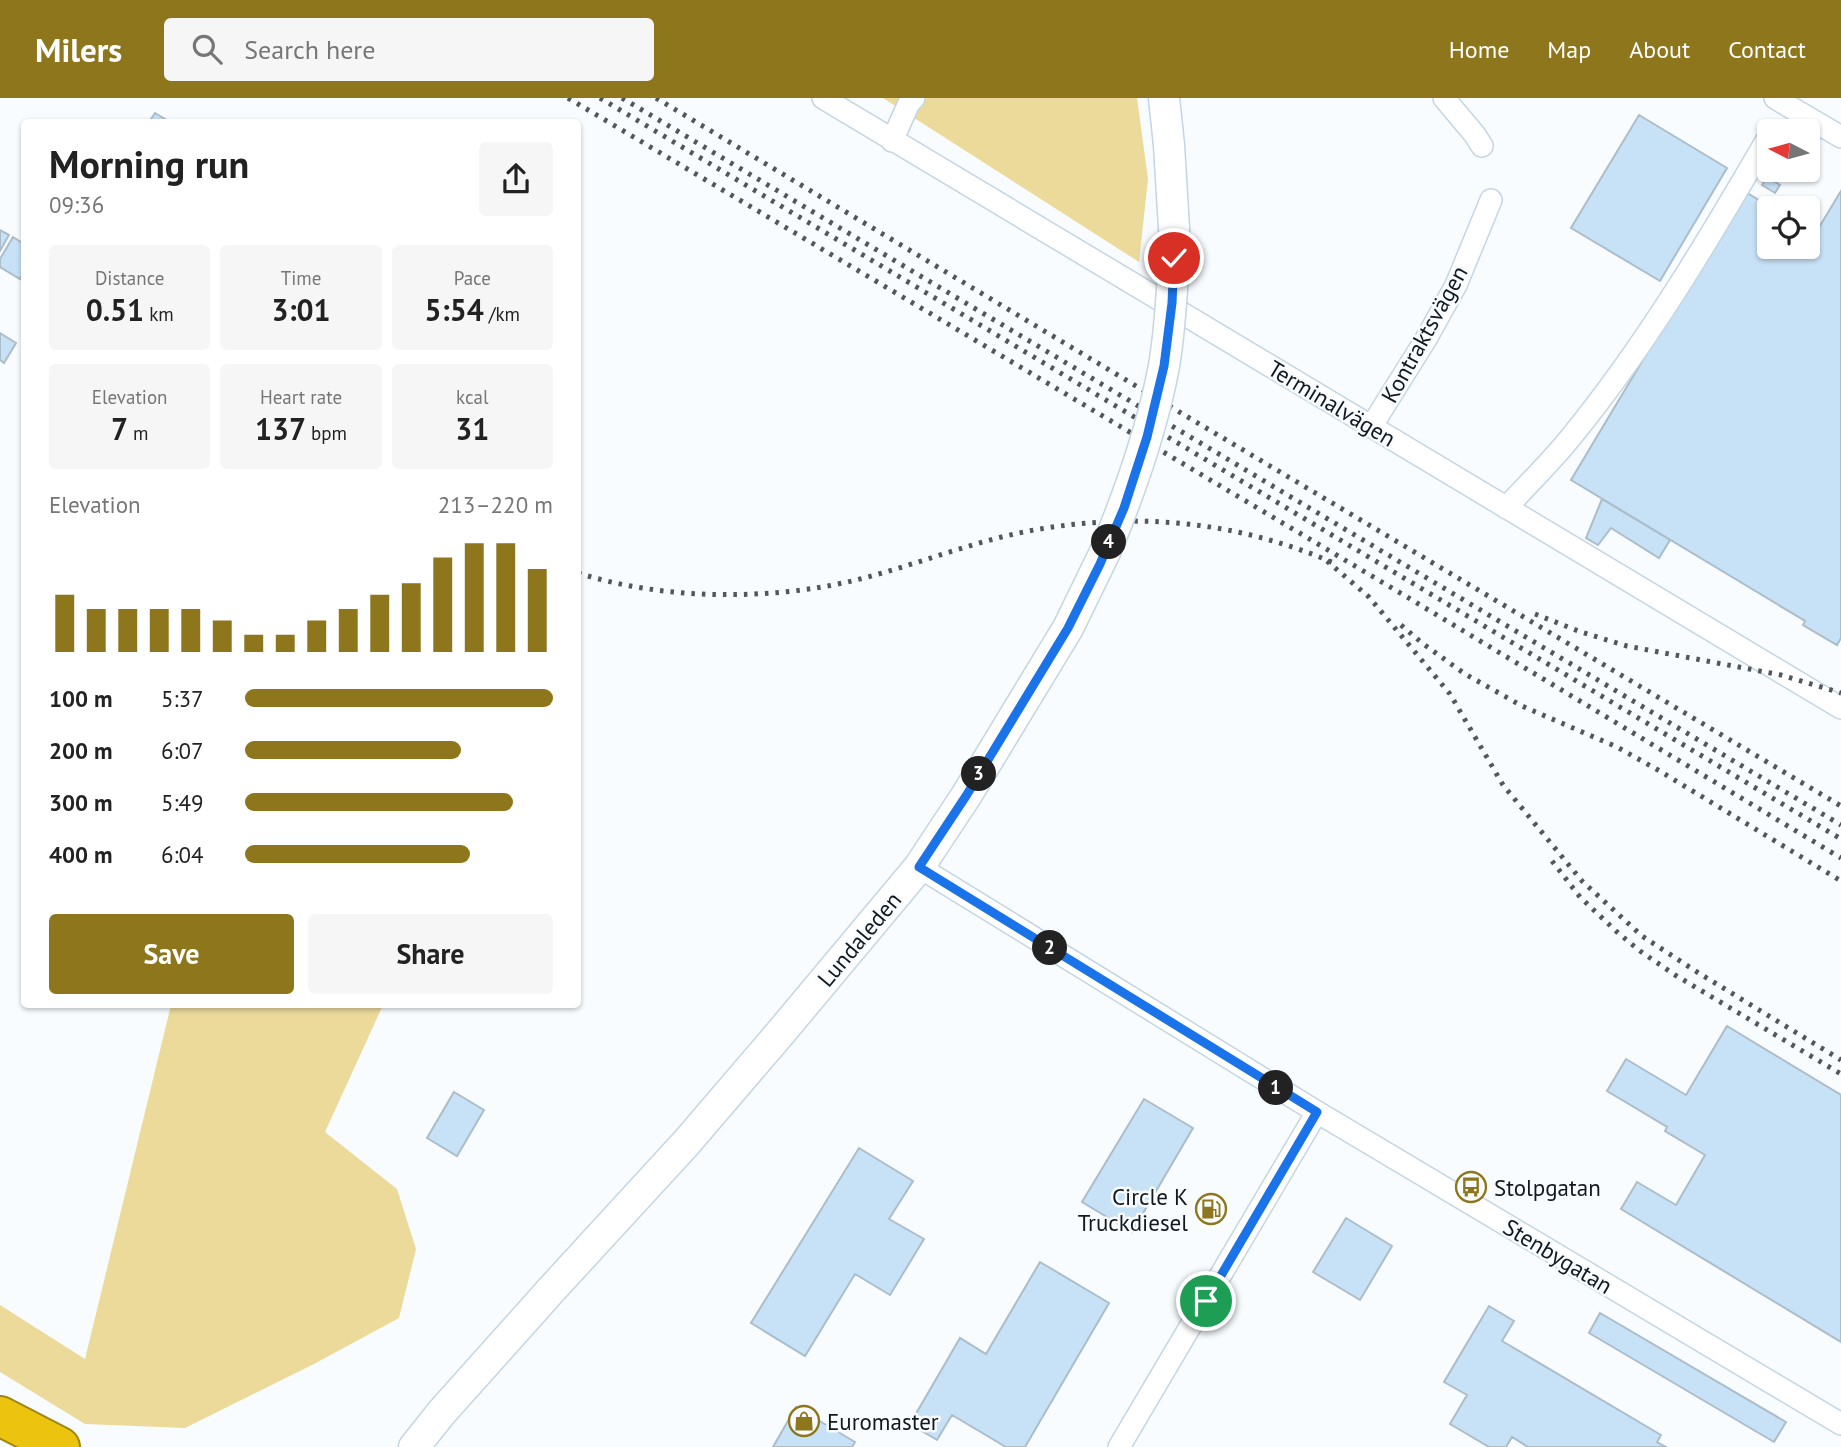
<!DOCTYPE html>
<meta charset="utf-8">
<style>
body{margin:0;font-family:"PT Sans",sans-serif;background:#f6f6f6;color:#222;height:100vh;display:flex;flex-direction:column;font-size:26px;white-space:nowrap}
*{box-sizing:border-box;margin:0}
p{font-size:23px;color:#767676}
.icon{flex:none;width:38px;height:38px;fill:none;stroke:currentColor;stroke-width:2;stroke-linecap:round;stroke-linejoin:round}
.map{position:relative;flex:1;overflow:hidden}
.panel{position:absolute;left:21px;top:21px;width:560px;height:889px;display:flex;flex-direction:column;background:#fff;border-radius:7px;box-shadow:0 2px 5px #0004}
.panel>*{flex:none}
.needle{width:46px;rotate:276deg}
.tools{position:absolute;left:1757px;top:21px;display:grid;gap:14px}
.tools a{display:grid;place-items:center;width:63px;height:63px;border-radius:7px;background:#fff;box-shadow:0 2px 5px #0004;font-size:35px}
.pin{position:absolute;display:grid;place-items:center;width:60px;height:60px;color:#fff;margin:-30px;border:4px solid #fff;border-radius:50%;box-shadow:0 2px 7px #0007}
.km{position:absolute;width:35px;height:35px;margin:-18px;border-radius:50%;background:#222;color:#fff;font-size:19px;line-height:35px;text-align:center}
.round{display:grid;place-items:center;flex:none;width:74px;height:74px;border-radius:7px;background:#f6f6f6}
.summary{display:flex;align-items:center;justify-content:space-between;height:119px;padding:0 28px}
h1{font-size:38px;font-weight:700;line-height:52px}
.metrics{display:grid;grid-template-columns:repeat(3,1fr);gap:10px;height:119px;padding:7px 28px}
.metrics div{display:grid;align-content:center;border-radius:7px;background:#f6f6f6;text-align:center}
.metrics b{font-size:30px;font-weight:700}
.metrics small{font-size:19px;font-weight:400}
.metrics p{font-size:19px}
.chart{height:196px;padding:14px 28px}
.chart p{display:flex;justify-content:space-between}
.chart svg{width:100%;height:126px;margin-top:7px;stroke:#8d761b;stroke-width:6}
.cta{display:flex;gap:14px;margin-top:auto;padding:14px 28px}
.cta a{flex:1;height:80px;border-radius:7px;background:#8d761b;color:#fff;font-size:28px;font-weight:700;line-height:80px;text-align:center}
.cta a+a{background:#f6f6f6;color:#222}
ul{padding:0 28px;list-style:none;font-size:23px}
li{display:grid;grid-template-columns:112px 84px 1fr;align-items:center;height:52px}
li i{height:18px;border-radius:9px;background:#8d761b}
header{display:flex;align-items:center;gap:42px;box-sizing:border-box;height:98px;padding:0 35px;background:#8d761b;color:#fff}
header strong{font-size:33px}
nav{display:flex;gap:38px;margin-inline-start:auto;font-size:24px}
.search{width:490px;height:63px;background:#f6f6f6;display:flex;align-items:center;gap:18px;box-sizing:border-box;padding:0 24px;border-radius:7px;color:#767676;font-size:26px}
.map>svg:first-child{display:block}
.green{fill:#ecda9a}
.building{fill:#c7e1f6;stroke:#acbdca;stroke-width:2}
.lines{fill:none;stroke-linecap:round;stroke-linejoin:round}
.street-casing{stroke:#c4d5e3;stroke-width:24}
.secondary-casing{stroke:#c4d5e3;stroke-width:33}
.highway-casing{stroke:#a08713;stroke-width:42}
.street{stroke:#fff;stroke-width:21}
.secondary{stroke:#fff;stroke-width:30}
.highway{stroke:#ecc30e;stroke-width:38}
.rail{stroke:#52575c;stroke-width:5;stroke-dasharray:3.5 7;stroke-linecap:butt}
.secondary-bridge-casing{stroke:#c4d5e3;stroke-width:33;stroke-linecap:butt}
.secondary-bridge{stroke:#fff;stroke-width:30}
.route-casing{stroke:#fff;stroke-width:14}
.route{stroke:#1a73e8;stroke-width:9}
.labels{text-anchor:middle;dominant-baseline:central;stroke-width:5;stroke-linejoin:round;paint-order:stroke}
.street-label{font-size:23px;fill:#12181d;stroke:#f8fcff}
.poi-label{font-size:23px;fill:#12181d;stroke:#f8fcff;text-anchor:start}
</style>
<header>
<strong>Milers</strong>
<div class="search"><svg class="icon" aria-label="search" viewBox="0 0 24 24"><circle cx="10" cy="10" r="6"/><path d="M15 15l6 6"/></svg>Search here</div>
<nav><a>Home</a><a>Map</a><a>About</a><a>Contact</a></nav>
</header>
<div class="map">
<svg width="1841" height="1349" viewBox="0 0 1841 1349">
<rect width="100%" height="100%" fill="#f8fcff"/>
<path class="green" d="M883,0H1137L1148,81L1139,164Z
M171,907H383L325,1034L397,1091L416,1151L399,1220L314,1266L185,1330L85,1326L0,1274V1207L85,1261Z"/>
<path class="building" d="M155,15L170,24H149Z
M1639,17L1727,70L1660,183L1571,130Z
M1769,61V72H1790L1784,81L1764,69Z
M1767,79L1780,87L1775,95L1762,87Z
M1744,93L1772,110H1769V149H1808V132L1815,136L1841,93V540L1837,547L1803,527L1805,523L1571,382Z
M0,132L9,137L0,153Z
M13,139L24,146V174L20,181L0,169V161Z
M0,235L16,245L4,265L0,262Z
M1602,401L1670,442L1659,460L1611,430L1598,447L1586,440Z
M1727,928L1841,997V1244L1621,1111L1637,1084L1676,1107L1705,1057L1665,1033L1667,1029L1607,993L1626,961L1686,997Z
M454,994L484,1012L457,1058L427,1040Z
M1144,1001L1193,1030L1132,1134L1082,1104Z
M859,1050L913,1083L889,1121L924,1141L890,1197L855,1176L805,1258L751,1225Z
M1346,1120L1392,1148L1360,1202L1313,1174Z
M1040,1164L1109,1205L1025,1349H1006L952,1317L937,1342L910,1326L960,1240L986,1256Z
M1489,1208L1514,1223L1502,1243L1661,1337L1657,1344L1666,1349H1528L1512,1339L1506,1349H1489L1450,1326L1467,1297L1444,1284Z
M1600,1215L1786,1324L1774,1344L1589,1235Z
M796,1309L855,1344L852,1349H773Z"/>
<g class="lines">
<g class="street-casing">
<path id="street" d="M823,0L1841,610
M1444,0L1475,37L1482,48
M1775,0L1841,39
M892,43L909,5L914,0
M1371,329L1426,241L1456,187L1491,102
M1506,410C1528,386 1551,364 1571,339C1647,246 1709,141 1769,38
M919,769L1317,1014L1841,1326
M1119,1349L1317,1014"/>
</g>
<g class="secondary-casing">
<path id="secondary" d="M1164,0L1169,47L1175,147L1174,160
M414,1349L442,1314L552,1191L687,1044L782,933L919,769L966,698L1068,530L1105,454"/>
</g>
<g class="highway-casing">
<path id="highway" d="M0,1318L60,1349"/>
</g>
<use href="#street" class="street"/>
<use href="#secondary" class="secondary"/>
<use href="#highway" class="highway"/>
<path class="rail" d="M568,0L1397,493L1841,760
M600,0L1841,741
M622,0L1841,727
M656,0L1176,312L1841,708
M1327,463L1369,499L1450,596L1503,687L1582,783L1642,838L1697,874L1841,962
M578,475C663,502 769,503 856,482C917,467 978,441 1040,431C1142,414 1241,424 1336,466
M1535,516L1581,534L1627,548L1781,577L1841,595
M1401,527L1422,545L1465,576L1522,608L1617,649L1658,672L1841,783
M1552,763L1580,799L1617,834L1640,853L1675,877L1841,976"/>
<g class="secondary-bridge-casing">
<path id="secondary-bridge" d="M1105,454C1130,394 1152,332 1164,268C1170,233 1172,196 1174,160"/>
</g>
<use href="#secondary-bridge" class="secondary-bridge"/>
</g>
<g class="lines">
<g class="route-casing">
<path id="route" d="M1174,160L1172,205L1164,268L1147,339L1124,410L1100,466L1068,530L966,698L919,769L1317,1014L1206,1203"/>
</g>
<use href="#route" class="route"/>
</g>
<defs>
<g id="bus-ring" transform="scale(1.575)"><circle r="9.5" fill="#f8fcff" stroke="#8d761b" stroke-width="1.5"/><path d="M-5-6H5V4H4V6H2V4H-2V6H-4V4H-5ZM-3.5-4V0h7V-4ZM-3.5 1.2v1.5H-2V1.2ZM2 1.2v1.5H3.5V1.2Z" fill="#8d761b"/></g>
<g id="fuel-ring" transform="scale(1.575)"><circle r="9.5" fill="#f8fcff" stroke="#8d761b" stroke-width="1.5"/><path d="M-5.5-6h7V0h2V4h1.3V-2.5L3-4.5l.8-.8L6-3V5H2.5V1h-1V6h-7ZM-4.2-4.7v3.2H.2V-4.7Z" fill="#8d761b"/></g>
<g id="shop-ring" transform="scale(1.575)"><circle r="9.5" fill="#f8fcff" stroke="#8d761b" stroke-width="1.5"/><path d="M-5-2.5h2.3a2.7 3.5 0 0 1 5.4 0H5L5.5 6h-11ZM-1.5-2.5h3a1.5 2.3 0 0 0-3 0Z" fill="#8d761b"/></g>
</defs>
<g fill-rule="evenodd">
<use href="#bus-ring" x="1471" y="1089"/>
<use href="#fuel-ring" x="1211" y="1111"/>
<use href="#shop-ring" x="804" y="1323"/>
</g>
<g class="labels">
<g class="street-label">
<text transform="translate(1424 236) rotate(-61)">Kontraktsvägen</text>
<text transform="translate(1332 305) rotate(31)">Terminalvägen</text>
<text transform="translate(859 841) rotate(-50)">Lundaleden</text>
<text transform="translate(1558 1158) rotate(31)">Stenbygatan</text>
</g>
<g class="poi-label">
<text x="1494" y="1089">Stolpgatan</text>
<text x="1188" y="1098" text-anchor="end">Circle K<tspan x="1188" dy="26">Truckdiesel</tspan></text>
<text x="827" y="1323">Euromaster</text>
</g>
</g>
</svg>
<div class="tools">
<a><svg class="needle" viewBox="-14 -14 28 28"><path d="M0-13l5 13h-10z" fill="#e53935"/><path d="M0 13l5-13h-10z" fill="#767676"/></svg></a>
<a><svg class="icon" aria-label="locate" viewBox="0 0 24 24"><circle cx="12" cy="12" r="6"/><path d="M12 2v4M12 18v4M2 12h4M18 12h4"/></svg></a>
</div>
<div class="pin" style="left:1206px;top:1203px;background:#1e9e55"><svg class="icon" aria-label="arrive" viewBox="0 0 24 24"><path d="M6 21V4h12l-3 4 3 4H6"/></svg></div>
<div class="pin" style="left:1174px;top:160px;background:#d93025"><svg class="icon" aria-label="check" viewBox="0 0 24 24"><path d="M5 12l5 5 9-10"/></svg></div>
<b class="km" style="left:1276px;top:990px">1</b>
<b class="km" style="left:1050px;top:850px">2</b>
<b class="km" style="left:979px;top:676px">3</b>
<b class="km" style="left:1109px;top:444px">4</b>
<section class="panel">
<div class="summary"><div><h1>Morning run</h1><p>09:36</p></div><a class="round"><svg class="icon" aria-label="share" viewBox="0 0 24 24"><path d="M12 15V3M7 8l5-5 5 5M5 13v7h14v-7"/></svg></a></div>
<div class="metrics">
<div><p>Distance</p><b>0.51<small> km</small></b></div>
<div><p>Time</p><b>3:01</b></div>
<div><p>Pace</p><b>5:54<small> /km</small></b></div>
</div>
<div class="metrics">
<div><p>Elevation</p><b>7<small> m</small></b></div>
<div><p>Heart rate</p><b>137<small> bpm</small></b></div>
<div><p>kcal</p><b>31</b></div>
</div>
<div class="chart"><p><span>Elevation</span>213–220 m</p>
<svg viewBox="0 0 160 44" preserveAspectRatio="none"><path d="M5 44V24M15 44V29M25 44V29M35 44V29M45 44V29M55 44V33M65 44V38M75 44V38M85 44V33M95 44V29M105 44V24M115 44V20M125 44V11M135 44V6M145 44V6M155 44V15"/></svg>
</div>
<ul>
<li><b>100 m</b>5:37<i style="width:100%"></i></li>
<li><b>200 m</b>6:07<i style="width:70%"></i></li>
<li><b>300 m</b>5:49<i style="width:87%"></i></li>
<li><b>400 m</b>6:04<i style="width:73%"></i></li>
</ul>
<div class="cta"><a>Save</a><a>Share</a></div>
</section>
</div>
